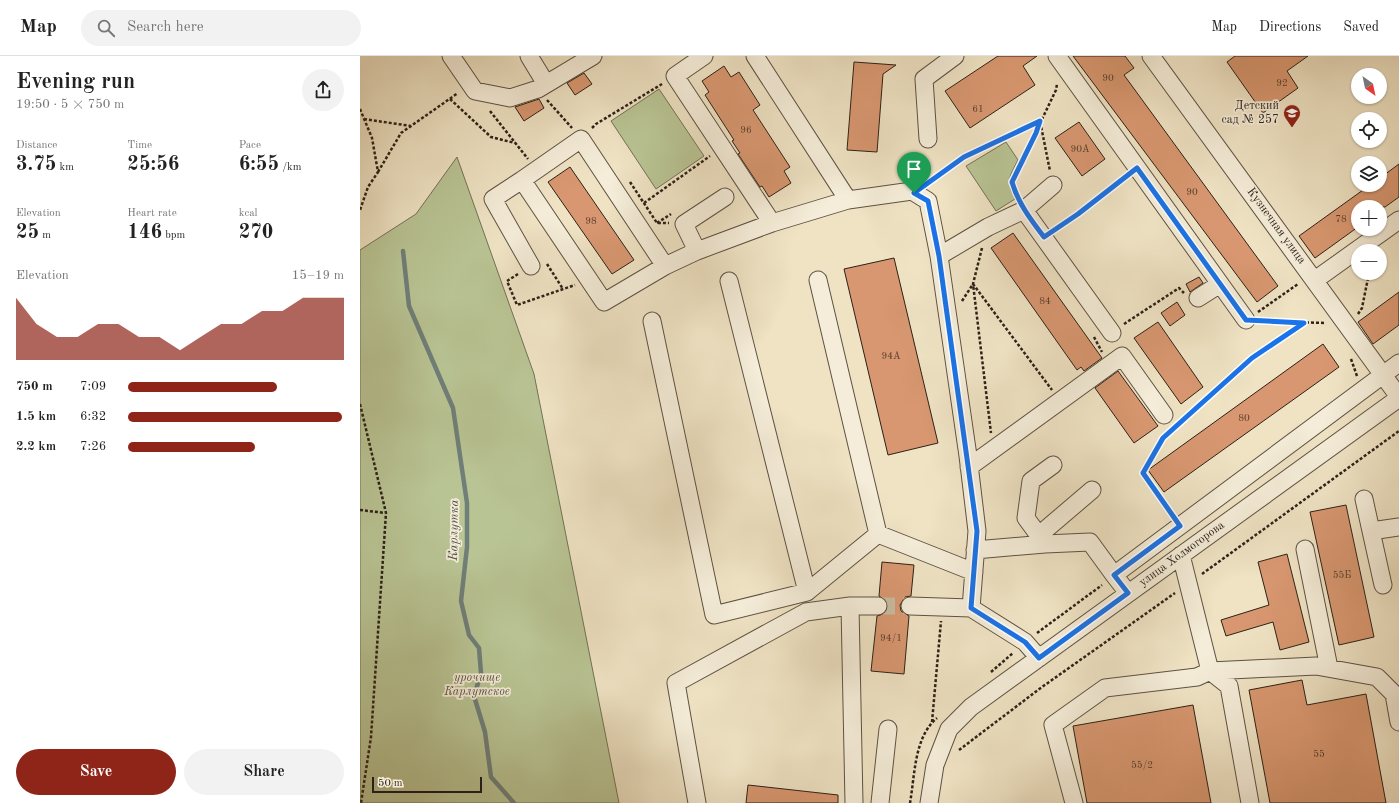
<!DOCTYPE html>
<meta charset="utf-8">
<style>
body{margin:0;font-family:"Old Standard TT",serif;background:#f2f2f2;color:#222;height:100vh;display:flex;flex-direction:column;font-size:15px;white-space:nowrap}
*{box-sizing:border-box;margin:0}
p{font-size:13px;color:#767676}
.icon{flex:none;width:22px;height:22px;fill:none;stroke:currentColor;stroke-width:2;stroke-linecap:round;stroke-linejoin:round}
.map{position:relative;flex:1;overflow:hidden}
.sheet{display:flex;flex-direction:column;background:#fff;width:360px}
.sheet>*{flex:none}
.needle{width:26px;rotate:147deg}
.tools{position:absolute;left:991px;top:12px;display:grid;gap:8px}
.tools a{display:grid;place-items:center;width:36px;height:36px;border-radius:50%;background:#fff;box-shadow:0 1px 3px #0004;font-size:20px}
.scale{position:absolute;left:12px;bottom:10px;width:110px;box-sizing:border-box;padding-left:4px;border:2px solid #2c2118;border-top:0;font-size:11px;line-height:14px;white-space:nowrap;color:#2c2118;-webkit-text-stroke:3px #f5edd9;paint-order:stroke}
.pin{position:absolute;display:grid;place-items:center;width:34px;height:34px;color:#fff;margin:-41px -17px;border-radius:50% 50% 50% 0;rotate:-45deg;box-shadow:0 0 4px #0007}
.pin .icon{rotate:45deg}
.round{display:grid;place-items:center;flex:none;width:42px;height:42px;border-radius:21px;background:#f2f2f2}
.headline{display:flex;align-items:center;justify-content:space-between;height:68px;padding:0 16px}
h1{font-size:22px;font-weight:600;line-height:30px}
.stats{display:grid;grid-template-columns:repeat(3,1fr);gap:6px;height:68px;padding:4px 16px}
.stats div{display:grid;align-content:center}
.stats b{font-size:20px;font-weight:600}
.stats small{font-size:11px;font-weight:400}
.stats p{font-size:11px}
.chart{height:112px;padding:8px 16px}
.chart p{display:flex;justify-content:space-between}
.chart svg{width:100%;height:72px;margin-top:4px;fill:#8f2418;opacity:.7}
.button{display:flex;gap:8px;margin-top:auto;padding:8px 16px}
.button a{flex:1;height:46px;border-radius:24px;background:#8f2418;color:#fff;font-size:16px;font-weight:600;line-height:46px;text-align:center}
.button a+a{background:#f2f2f2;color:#222}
ul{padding:0 16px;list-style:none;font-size:13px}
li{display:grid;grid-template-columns:64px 48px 1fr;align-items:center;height:30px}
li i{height:10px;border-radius:5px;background:#8f2418}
header{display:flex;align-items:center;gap:24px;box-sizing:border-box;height:56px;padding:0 20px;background:#fff;border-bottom:1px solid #e0e0e0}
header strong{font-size:19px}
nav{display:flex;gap:22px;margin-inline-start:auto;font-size:14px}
.search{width:280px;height:36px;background:#f2f2f2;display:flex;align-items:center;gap:10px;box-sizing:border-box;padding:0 14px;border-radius:22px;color:#767676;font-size:15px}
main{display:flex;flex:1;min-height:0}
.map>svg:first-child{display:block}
.green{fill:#b9c494;stroke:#727256}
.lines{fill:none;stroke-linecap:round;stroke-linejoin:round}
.stream{stroke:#6f7f79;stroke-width:4.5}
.building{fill:#d89770;stroke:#2c2118}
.minor-tunnel{stroke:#c8bca2;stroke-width:17;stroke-dasharray:17 8;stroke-linecap:butt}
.minor-casing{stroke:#5d5243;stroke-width:19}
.path{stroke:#2c2118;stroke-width:2.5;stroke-dasharray:3 2;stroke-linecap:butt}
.minor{stroke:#f5edd9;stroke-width:17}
.route-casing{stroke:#fff;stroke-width:8}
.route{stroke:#1a73e8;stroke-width:5}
.labels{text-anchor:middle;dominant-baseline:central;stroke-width:3.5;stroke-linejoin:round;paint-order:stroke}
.number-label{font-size:10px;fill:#573e2e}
.poi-label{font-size:12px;fill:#2c2118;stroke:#f5edd9;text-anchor:end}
.street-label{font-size:12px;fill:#2c2118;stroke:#f5edd9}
.park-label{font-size:12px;font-style:italic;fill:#56523d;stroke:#f5edd9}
.water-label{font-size:13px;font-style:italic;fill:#4d5049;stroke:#f5edd9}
</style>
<header>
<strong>Map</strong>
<div class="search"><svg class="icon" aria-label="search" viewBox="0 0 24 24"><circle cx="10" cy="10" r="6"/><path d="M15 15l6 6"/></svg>Search here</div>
<nav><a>Map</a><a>Directions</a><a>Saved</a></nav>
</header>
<main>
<section class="sheet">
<div class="headline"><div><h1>Evening run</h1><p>19:50 · 5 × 750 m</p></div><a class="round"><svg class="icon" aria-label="share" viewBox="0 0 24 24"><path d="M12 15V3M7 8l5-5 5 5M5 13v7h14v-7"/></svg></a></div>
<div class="stats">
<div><p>Distance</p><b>3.75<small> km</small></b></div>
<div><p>Time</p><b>25:56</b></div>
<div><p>Pace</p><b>6:55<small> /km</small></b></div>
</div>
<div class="stats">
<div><p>Elevation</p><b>25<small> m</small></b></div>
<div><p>Heart rate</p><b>146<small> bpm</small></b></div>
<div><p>kcal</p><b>270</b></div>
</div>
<div class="chart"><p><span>Elevation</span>15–19 m</p>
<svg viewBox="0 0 160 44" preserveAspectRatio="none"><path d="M0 44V6L10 22L20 30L30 30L40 22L50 22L60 30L70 30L80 38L90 30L100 22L110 22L120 14L130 14L140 6L150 6L160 6V44z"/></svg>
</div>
<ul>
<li><b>750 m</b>7:09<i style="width:69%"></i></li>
<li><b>1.5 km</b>6:32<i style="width:99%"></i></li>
<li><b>2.2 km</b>7:26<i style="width:59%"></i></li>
</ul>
<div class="button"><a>Save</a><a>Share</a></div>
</section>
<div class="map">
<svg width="1039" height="747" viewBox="0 0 1039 747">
<rect width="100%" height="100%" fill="#efe3c4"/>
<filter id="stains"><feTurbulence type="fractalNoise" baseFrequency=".005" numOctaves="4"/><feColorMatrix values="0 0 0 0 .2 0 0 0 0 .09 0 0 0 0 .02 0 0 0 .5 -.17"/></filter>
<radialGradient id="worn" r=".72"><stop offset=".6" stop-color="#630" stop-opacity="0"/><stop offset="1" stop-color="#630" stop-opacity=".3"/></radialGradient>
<path class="green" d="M299,33L344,100L296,133L251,65Z
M646,86L658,104C649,121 646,125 655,143L636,155L606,110Z
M97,101L174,318L259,747H0V194L56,158Z"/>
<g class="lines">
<path class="stream" d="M43,195L49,250L93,352L107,447V491L101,545L109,579L119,592L121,617L114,640L125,676L131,721L154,747"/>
</g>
<path class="building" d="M638,0H677L663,10L675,29L610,72L585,35Z
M713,0H765L774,12L764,19L918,230L897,246Z
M875,0H948L927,15L938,32L903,57L867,6Z
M494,6L536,9L523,18L517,96L487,94Z
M364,10L371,21L379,16L400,49L393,54L430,111L424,115L431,127L409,141L402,130L400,131L378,98L380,97L372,85L374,84L345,39L349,36L342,25Z
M224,17L232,28L215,39L207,27Z
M179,43L184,52L164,65L155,51Z
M719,66L745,103L722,120L695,82Z
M1039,108V141L1025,151H998V171L955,202L939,180L1010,129H1020V122Z
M210,111L274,204L252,218L188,126Z
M653,177L742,302L724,315L721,311L717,314L631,192Z
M534,202L578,387L528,399L484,213Z
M839,221L843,227L830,236L826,228Z
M1039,236V269L1013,288L998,266Z
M817,246L825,259L810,270L801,257Z
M798,266L843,331L821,348L774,282Z
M963,288L979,311L804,436L788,414Z
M758,315L798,370L774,387L735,332Z
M986,449L1014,581L979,589L950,456Z
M927,498L949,586L920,594L913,566L866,580L861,564L909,549L898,506Z
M522,506L554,509L551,540L545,541L540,549L541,555L549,560L544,618L511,615L517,560L523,558L528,550L526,545L519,540Z
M942,624L947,649L1006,638L1026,747H910L889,634Z
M833,649L851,747H727L713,670Z
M388,729L478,739V747H386Z"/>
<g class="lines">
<path class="minor-tunnel" d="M518,550H550"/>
<g class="minor-casing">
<path id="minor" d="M91,0L115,35L150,42L178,33L233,0
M169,0L186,28
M344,0L315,20L412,167L488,144L552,135L568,145L579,200L608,400L617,475L611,552L665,586L679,602
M395,0L488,144
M697,0L886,264
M791,0L1039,341
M568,83L564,23L595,0
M162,124L221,83L305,210
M365,141L324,168L337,195L412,167
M664,154L693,129
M579,200L628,171L664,154L752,277
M171,210L133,143L162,124L244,246L305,210L337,195
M458,224L518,478
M955,224L1039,164
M369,225L447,536
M838,242L860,228
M292,265L354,559L447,536L518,478L614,516
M693,409L671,425L666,462L685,488L730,486L754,519
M609,411L762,300L804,359
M1004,443L1011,475
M678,480L732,434
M945,493L969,612
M615,494L685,488
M821,499L850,615L869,630L890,747
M1023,529L1011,475L1039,471
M768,537L754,519L1039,307
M550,550L611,552
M337,747L316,627L446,556L490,550
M494,747L490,550H518
M520,747L528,673
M569,747L575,709L589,673L611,651L1039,342
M714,747L693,669L745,632L837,621L850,615L956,610L1017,621L1034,638L1039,666"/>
</g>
<path class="path" d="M90,43L131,81L155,87
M187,44L212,72
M0,53L12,82L18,116L8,131L0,154
M130,55L168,103
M4,63L51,70
M232,72L236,68L302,28
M18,116L41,77L98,37
M270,126L297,167H309
M568,127L604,101L680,65L690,115
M657,141L652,126L696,34L697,28
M284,147L350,100
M297,167L311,158
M696,173L766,121
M622,192L613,228L631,377
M187,208L203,233
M158,218L147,225L157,249L215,229
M602,245L613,228L692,334
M898,256L938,228
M998,258L1002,252L1009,217
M901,265L966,267
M764,268L819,232L824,237
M734,281L742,296
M991,303L997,320
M0,348L26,457L11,681L1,747
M817,369L892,302L944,267
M0,454L26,457
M811,458L783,417L803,382L813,372
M842,518L1039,375
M677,577L742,529
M631,616L653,597
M572,666L581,565
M599,694L682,631L815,537
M550,747C555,719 554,681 577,662"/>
<use href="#minor" class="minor"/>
</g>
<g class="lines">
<g class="route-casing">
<path id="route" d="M680,65L676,77L652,126C658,147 671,164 684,181L718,158L777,112L886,264L944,267L892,302L803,382L783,417L820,470L754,519L768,537L679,602L665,586L611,552L617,475L579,200L568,145L554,137L604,101Z"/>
</g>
<use href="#route" class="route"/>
</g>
<defs>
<g id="school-pin" transform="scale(0.9)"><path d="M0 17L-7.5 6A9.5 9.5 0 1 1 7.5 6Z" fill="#8f2418" stroke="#f5edd9"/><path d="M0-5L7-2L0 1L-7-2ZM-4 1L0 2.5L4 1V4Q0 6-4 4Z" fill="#fff"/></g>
</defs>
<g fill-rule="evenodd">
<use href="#school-pin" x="932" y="57"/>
</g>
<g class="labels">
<g class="number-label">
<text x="748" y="22">90</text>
<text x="922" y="27">92</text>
<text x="618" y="53">61</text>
<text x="386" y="74">96</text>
<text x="720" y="93">90А</text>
<text x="832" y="136">90</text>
<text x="981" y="163">78</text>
<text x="231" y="165">98</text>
<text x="685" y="245">84</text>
<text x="531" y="300">94А</text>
<text x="884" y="362">80</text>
<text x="982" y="519">55Б</text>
<text x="531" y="582">94/1</text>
<text x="959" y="698">55</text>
<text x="782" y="709">55/2</text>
</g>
<g class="poi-label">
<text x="919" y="50">Детский<tspan x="919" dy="14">сад № 257</tspan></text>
</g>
<g class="street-label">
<text transform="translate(916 170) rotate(54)">Кузнечная улица</text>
<text transform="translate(822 498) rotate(-36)">улица Холмогорова</text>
</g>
<g class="park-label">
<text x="117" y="622">урочище<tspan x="117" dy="14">Карлутское</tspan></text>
</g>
<g class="water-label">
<text transform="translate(94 474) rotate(-89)">Карлутка</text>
</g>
</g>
<rect width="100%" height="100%" filter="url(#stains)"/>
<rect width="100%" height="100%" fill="url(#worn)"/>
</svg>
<div class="tools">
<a><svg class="needle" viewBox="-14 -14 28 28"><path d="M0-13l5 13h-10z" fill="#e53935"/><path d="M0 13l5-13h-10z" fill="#767676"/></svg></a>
<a><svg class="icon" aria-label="locate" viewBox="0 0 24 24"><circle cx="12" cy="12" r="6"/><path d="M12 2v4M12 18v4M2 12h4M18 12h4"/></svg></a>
<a><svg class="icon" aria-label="layers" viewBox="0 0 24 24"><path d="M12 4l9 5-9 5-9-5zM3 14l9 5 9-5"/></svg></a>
<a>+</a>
<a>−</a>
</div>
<div class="scale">50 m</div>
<div class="pin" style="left:554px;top:137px;background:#1e9e55"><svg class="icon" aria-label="arrive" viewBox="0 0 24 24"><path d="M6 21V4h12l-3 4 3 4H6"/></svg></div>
</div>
</main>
